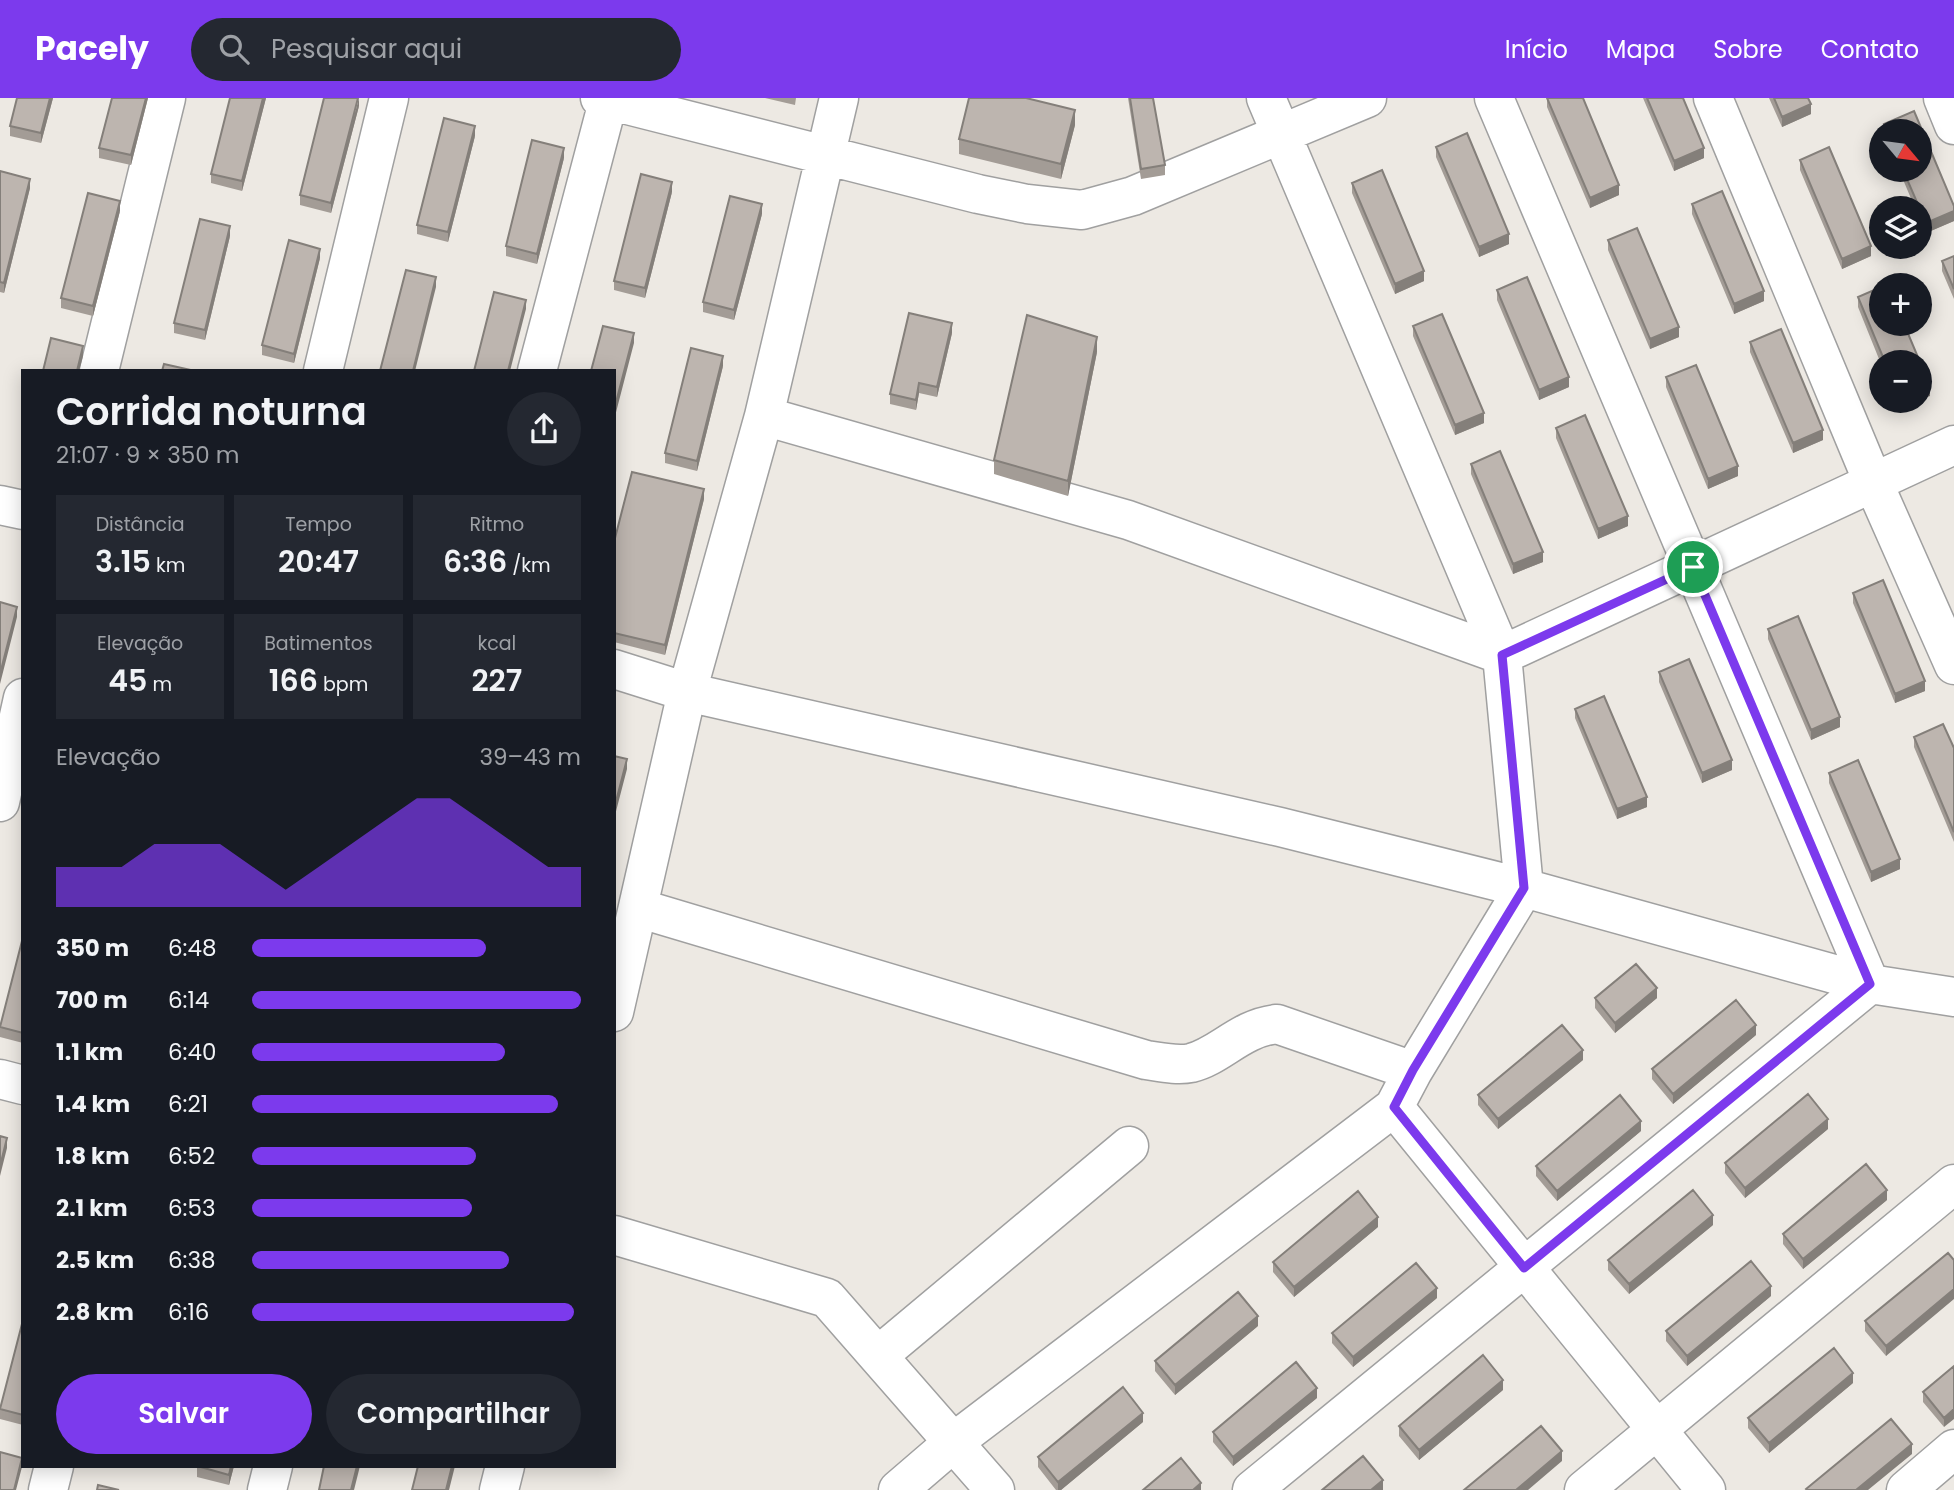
<!DOCTYPE html>
<html lang="pt">
<meta charset="utf-8">
<style>
body{margin:0;font-family:Poppins,sans-serif;background:#242831;color:#f1f3f6;height:100vh;display:flex;flex-direction:column;font-size:26px;white-space:nowrap}
*{box-sizing:border-box;margin:0}
p{font-size:23px;color:#9ea1a6}
.icon{flex:none;width:38px;height:38px;fill:none;stroke:currentColor;stroke-width:2;stroke-linecap:round;stroke-linejoin:round}
.map{position:relative;flex:1;overflow:hidden}
.drawer{position:absolute;left:21px;top:271px;width:595px;height:1099px;display:flex;flex-direction:column;background:#171b24;border-radius:0px;box-shadow:0 4px 18px #0003}
.drawer>*{flex:none}
.needle{width:46px;rotate:119deg}
.tools{position:absolute;left:1869px;top:21px;display:grid;gap:14px}
.tools a{display:grid;place-items:center;width:63px;height:63px;border-radius:50%;background:#171b24;box-shadow:0 4px 18px #0003;font-size:35px}
.pin{position:absolute;display:grid;place-items:center;width:60px;height:60px;color:#fff;margin:-30px;border:4px solid #fff;border-radius:50%;box-shadow:0 2px 7px #0007}
.round{display:grid;place-items:center;flex:none;width:74px;height:74px;border-radius:37px;background:#242831}
.headline{display:flex;align-items:center;justify-content:space-between;height:119px;padding:0 35px}
h1{font-size:38px;font-weight:600;line-height:52px}
.metrics{display:grid;grid-template-columns:repeat(3,1fr);gap:10px;height:119px;padding:7px 35px}
.metrics div{display:grid;align-content:center;border-radius:0px;background:#242831;text-align:center}
.metrics b{font-size:30px;font-weight:600}
.metrics small{font-size:19px;font-weight:400}
.metrics p{font-size:19px}
.chart{height:196px;padding:14px 35px}
.chart p{display:flex;justify-content:space-between}
.chart svg{width:100%;height:126px;margin-top:7px;fill:#7c3aed;opacity:.7}
.action{display:flex;gap:14px;margin-top:auto;padding:14px 35px}
.action a{flex:1;height:80px;border-radius:42px;background:#7c3aed;color:#fff;font-size:28px;font-weight:600;line-height:80px;text-align:center}
.action a+a{background:#242831;color:#f1f3f6}
ul{padding:0 35px;list-style:none;font-size:23px}
li{display:grid;grid-template-columns:112px 84px 1fr;align-items:center;height:52px}
li i{height:18px;border-radius:9px;background:#7c3aed}
header{display:flex;align-items:center;gap:42px;box-sizing:border-box;height:98px;padding:0 35px;background:#7c3aed;color:#fff}
header strong{font-size:33px}
nav{display:flex;gap:38px;margin-inline-start:auto;font-size:24px}
.search{width:490px;height:63px;background:#242831;display:flex;align-items:center;gap:18px;box-sizing:border-box;padding:0 24px;border-radius:38px;color:#9ea1a6;font-size:26px}
.map>svg:first-child{display:block}
.lines{fill:none;stroke-linecap:round;stroke-linejoin:round}
.minor-casing{stroke:#a0a0a0;stroke-width:41}
.minor{stroke:#fff;stroke-width:38}
.wall{fill:#a39c96}
.shaded-wall{fill:#847f7a}
.building{fill:#bdb5af;stroke:#847f7a;stroke-width:2}
.route-casing{stroke:#fff;stroke-width:14}
.route{stroke:#7c3aed;stroke-width:9}
</style>
<header>
<strong>Pacely</strong>
<div class="search"><svg class="icon" aria-label="search" viewBox="0 0 24 24"><circle cx="10" cy="10" r="6"/><path d="M15 15l6 6"/></svg>Pesquisar aqui</div>
<nav><a>Início</a><a>Mapa</a><a>Sobre</a><a>Contato</a></nav>
</header>
<div class="map">
<svg width="1954" height="1392" viewBox="0 0 1954 1392">
<rect width="100%" height="100%" fill="#ede9e3"/>
<g class="lines">
<g class="minor-casing">
<path id="minor" d="M600,0L978,96L1027,106L1082,112L1133,98L1367,0
M1713,0L1873,384L1954,567
M1943,0L1954,27
M99,273L166,0
M323,273L389,0
M537,273L609,0
M764,318L1128,422L1502,557L1954,347
M0,407L23,412
M614,571L687,594L1280,729L1524,790L1870,886L1954,899
M0,704L23,600
M638,810L1146,962C1160,964 1177,968 1191,965C1220,958 1240,930 1277,926L1413,973
M614,914L687,594L764,318L839,0
M0,981L23,987
M1394,1009L1706,1392
M614,1137L827,1200L995,1392
M879,1257L1129,1048
M48,1392L54,1368
M267,1392L273,1368
M499,1392L505,1368
M898,1392L955,1343L1394,1009L1413,973L1524,790L1502,557L1266,0
M1252,1392L1870,886L1494,0
M1584,1392L1954,1086
M1906,1392L1954,1351"/>
</g>
<use href="#minor" class="minor"/>
</g>
<path class="wall" d="M17,0H53L41,45L10,38V28Z
M112,0H148L131,67L99,60V50Z
M230,0H266L242,93L211,85V76Z
M765,0H796L795,7Z
M1128,0H1153L1165,67V77L1141,81Z
M1547,0L1619,97L1590,110L1547,9Z
M1643,0H1683L1704,60L1674,73Z
M1769,0H1808L1811,16L1782,29Z
M359,8L331,115L300,107V97Z
M1914,13L1954,108V123L1926,135L1920,121V110H1915L1899,72H1920V33H1884V26Z
M1075,27L1061,81L959,56V41Z
M475,38L448,144L417,136V127Z
M1436,49L1509,146L1479,159L1436,59Z
M564,60L537,166L506,158V148Z
M1800,62L1871,158L1842,171L1800,72Z
M0,73L30,90L4,195L0,194Z
M1352,85L1424,183L1395,196L1352,95Z
M672,94L645,200L614,192V183Z
M1692,106L1764,203L1734,216L1692,116Z
M120,113L93,218L61,210V200Z
M762,116L734,222L703,214V204Z
M230,138L205,242L174,235V225Z
M1608,142L1679,239L1650,251L1608,152Z
M1954,158V201L1942,173V163Z
M320,160L294,265L262,257V247Z
M1497,192L1569,289L1539,302L1497,202Z
M1858,199L1920,264H1881V266L1858,209Z
M1413,228L1484,325L1455,337L1413,238Z
M952,235L937,299L919,295L916,312L890,306V296Z
M1750,244L1823,342L1793,355L1750,254Z
M1097,254L1068,398L994,376V362Z
M723,268L697,373L665,365V355Z
M1666,279L1738,378L1708,391L1666,289Z
M1556,330L1628,428L1598,441L1556,340Z
M1471,366L1543,464L1513,476L1471,376Z
M704,401L665,557L614,544V444Z
M1853,495L1925,593L1895,605L1853,505Z
M1768,531L1840,629L1811,642L1768,541Z
M1659,574L1732,672L1702,685L1659,584Z
M1575,611L1647,709L1617,721L1575,620Z
M1914,639L1954,650V744L1914,649Z
M1829,675L1900,771L1871,784L1829,685Z
M23,839V945L0,939V928Z
M1595,900H1657L1615,935L1595,910Z
M1756,937L1673,1006L1652,981V971Z
M1583,962L1498,1031L1478,1007V997Z
M1828,1031L1745,1100L1725,1075V1065Z
M1641,1033L1557,1103L1536,1078V1068Z
M1887,1102L1803,1171L1783,1146V1136Z
M1713,1127L1629,1196L1608,1172V1162Z
M1378,1129L1294,1199L1273,1174V1164Z
M1948,1155L1886,1258L1865,1233V1223Z
M1771,1198L1687,1268L1666,1243V1233Z
M1437,1200L1353,1269L1332,1245V1235Z
M23,1222V1327L0,1321V1311Z
M1258,1228L1175,1297L1155,1273V1263Z
M1954,1268L1944,1329L1923,1304V1294Z
M1853,1285L1769,1355L1748,1330V1320Z
M1503,1292L1419,1362L1399,1338V1328Z
M1317,1300L1233,1368L1213,1344V1334Z
M1143,1324L1061,1392H1056L1038,1369V1359Z
M197,1368H234L229,1387L197,1379Z"/>
<path class="shaded-wall" d="M50,0H53L41,45V35Z
M146,0H148L131,67V57Z
M263,0H266L242,93V83Z
M359,0V8L331,115V105Z
M1811,6V16L1782,29V19Z
M1075,12V27L1061,81V66Z
M475,28V38L448,144V134Z
M564,50V60L537,166V156Z
M1704,50V60L1674,73V63Z
M30,81V90L4,195V185Z
M672,84V94L645,200V190Z
M1619,87V97L1590,110V100Z
M120,103V113L93,218V208Z
M762,106V116L734,222V212Z
M1954,113V123L1926,135V125Z
M230,128V138L205,242V232Z
M1509,136V146L1479,159V149Z
M1871,148V158L1842,171V161Z
M320,151V160L294,265V256Z
M1424,173V183L1395,196V186Z
M436,179V189L415,273H413Z
M1764,193V203L1734,216V206Z
M526,202V211L510,273H508Z
M952,225V235L937,299V289Z
M1679,229V239L1650,251V241Z
M634,235V245L614,322V312Z
M1097,239V254L1068,398V383Z
M83,248V258L79,273H77Z
M723,258V268L697,373V363Z
M1569,279V289L1539,302V292Z
M919,285V295L916,312V302Z
M1930,288V298L1920,302V292Z
M1900,303H1917L1900,310Z
M1484,315V325L1455,337V327Z
M1823,332V342L1793,355V345Z
M1738,368V378L1708,391V381Z
M704,391V401L665,557V547Z
M1628,418V428L1598,441V431Z
M1543,454V464L1513,476V466Z
M17,509V519L0,586V576Z
M1925,583V593L1895,605V596Z
M1840,619V629L1811,642V632Z
M627,661V671L614,721V711Z
M1732,662V672L1702,685V675Z
M1647,699V709L1617,721V711Z
M1900,761V771L1871,784V774Z
M1657,890V900L1615,935V925Z
M1756,927V937L1673,1006V996Z
M1583,952V962L1498,1031V1021Z
M1828,1021V1031L1745,1100V1090Z
M1641,1023V1033L1557,1103V1093Z
M7,1040V1050L0,1078V1068Z
M1887,1092V1102L1803,1171V1161Z
M1713,1117V1127L1629,1196V1186Z
M1378,1119V1129L1294,1199V1189Z
M1771,1188V1198L1687,1268V1258Z
M1437,1190V1200L1353,1269V1259Z
M1954,1191V1201L1886,1258V1248Z
M1258,1218V1228L1175,1297V1287Z
M1853,1275V1285L1769,1355V1345Z
M1503,1282V1292L1419,1362V1352Z
M1317,1290V1300L1233,1368V1359Z
M1954,1311V1321L1944,1329V1320Z
M1143,1315V1324L1061,1392H1058V1384Z
M1912,1346V1356L1868,1392H1856Z
M1562,1353V1363L1528,1392H1516Z
M22,1360V1369L16,1392H14Z
M231,1368H234L229,1387V1377Z
M357,1368H360L354,1392H351Z
M452,1368H455L449,1392H446Z
M1383,1382V1392H1371Z
M1201,1385V1392H1193Z"/>
<path class="building" d="M17,0H50L41,35L10,28Z
M112,0H146L131,57L99,50Z
M230,0H263L242,83L211,76Z
M324,0H358L331,105L300,97Z
M969,0H1026L1075,12L1061,66L959,41Z
M1130,0H1153L1165,67L1141,71Z
M1547,0H1583L1619,87L1590,100Z
M1647,0H1683L1704,50L1674,63Z
M1774,0H1808L1811,6L1782,19Z
M1914,13L1954,108V113L1926,125L1903,72H1920V33H1887L1884,26Z
M444,20L475,28L448,134L417,127Z
M1467,35L1509,136L1479,149L1436,49Z
M532,42L564,50L537,156L506,148Z
M1829,49L1871,148L1842,161L1800,62Z
M1382,72L1424,173L1395,186L1352,85Z
M0,73L30,81L4,185L0,184Z
M641,76L672,84L645,190L614,183Z
M1722,93L1764,193L1734,206L1692,106Z
M88,95L120,103L93,208L61,200Z
M730,98L762,106L734,212L703,204Z
M200,121L230,128L205,232L174,225Z
M1637,130L1679,229L1650,241L1608,142Z
M289,142L320,151L294,256L262,247Z
M1954,158V191L1942,163Z
M406,172L436,179L413,273H380Z
M1527,179L1569,279L1539,292L1497,192Z
M1881,189V226H1904L1920,264H1885L1858,199Z
M494,194L526,202L508,273H474Z
M909,215L952,225L937,289L919,285L916,302L890,296Z
M1442,216L1484,315L1455,327L1413,228Z
M1027,217L1097,239L1068,383L994,362Z
M603,228L634,235L614,312V273H591Z
M1781,231L1823,332L1793,345L1750,244Z
M51,240L83,248L77,273H43Z
M691,250L723,258L697,363L665,355Z
M1920,264L1930,288L1920,292Z
M164,266L195,273H162Z
M1696,267L1738,368L1708,381L1666,279Z
M1585,317L1628,418L1598,431L1556,330Z
M1500,353L1543,454L1513,466L1471,366Z
M632,374L704,391L665,547L614,535V444Z
M1883,482L1925,583L1895,596L1853,495Z
M0,504L17,509L0,576Z
M1798,518L1840,619L1811,632L1768,531Z
M1689,561L1732,662L1702,675L1659,574Z
M1604,598L1647,699L1617,711L1575,611Z
M1943,626L1954,650V734L1914,639Z
M614,658L627,661L614,711Z
M1858,662L1900,761L1871,774L1829,675Z
M23,839V935L0,929Z
M1636,866L1657,890L1615,925L1595,900Z
M1736,902L1756,927L1673,996L1652,971Z
M1562,927L1583,952L1498,1021L1478,997Z
M1808,996L1828,1021L1745,1090L1725,1065Z
M1620,997L1641,1023L1557,1093L1536,1068Z
M0,1038L7,1040L0,1068Z
M1866,1066L1887,1092L1803,1161L1783,1136Z
M1693,1092L1713,1117L1629,1186L1608,1162Z
M1358,1093L1378,1119L1294,1189L1273,1164Z
M1948,1155L1954,1162V1191L1886,1248L1865,1223Z
M1751,1163L1771,1188L1687,1258L1666,1233Z
M1416,1165L1437,1190L1353,1259L1332,1235Z
M1238,1194L1258,1218L1175,1287L1155,1263Z
M23,1222V1317L0,1311Z
M1834,1250L1853,1275L1769,1345L1748,1320Z
M1483,1257L1503,1282L1419,1352L1399,1328Z
M1296,1264L1317,1290L1233,1359L1213,1334Z
M1954,1268V1311L1944,1320L1923,1294Z
M1123,1289L1143,1315L1058,1384L1038,1359Z
M1891,1321L1912,1346L1856,1392H1807L1806,1391Z
M1541,1328L1562,1353L1516,1392H1464Z
M0,1354L22,1360L14,1392H0Z
M1363,1358L1383,1382L1371,1392H1322Z
M1181,1360L1201,1385L1193,1392H1143Z
M197,1368H231L229,1377Z
M324,1368H357L351,1392H319Z
M418,1368H452L446,1392H412Z
M98,1387L119,1392H97Z"/>
<g class="lines">
<g class="route-casing">
<path id="route" d="M1693,469L1870,886L1524,1170L1394,1009L1413,972L1524,790L1502,557Z"/>
</g>
<use href="#route" class="route"/>
</g>
</svg>
<div class="tools">
<a><svg class="needle" viewBox="-14 -14 28 28"><path d="M0-13l5 13h-10z" fill="#e53935"/><path d="M0 13l5-13h-10z" fill="#9ea1a6"/></svg></a>
<a><svg class="icon" aria-label="layers" viewBox="0 0 24 24"><path d="M12 4l9 5-9 5-9-5zM3 14l9 5 9-5"/></svg></a>
<a>+</a>
<a>−</a>
</div>
<div class="pin" style="left:1693px;top:469px;background:#1e9e55"><svg class="icon" aria-label="arrive" viewBox="0 0 24 24"><path d="M6 21V4h12l-3 4 3 4H6"/></svg></div>
<section class="drawer">
<div class="headline"><div><h1>Corrida noturna</h1><p>21:07 · 9 × 350 m</p></div><a class="round"><svg class="icon" aria-label="share" viewBox="0 0 24 24"><path d="M12 15V3M7 8l5-5 5 5M5 13v7h14v-7"/></svg></a></div>
<div class="metrics">
<div><p>Distância</p><b>3.15<small> km</small></b></div>
<div><p>Tempo</p><b>20:47</b></div>
<div><p>Ritmo</p><b>6:36<small> /km</small></b></div>
</div>
<div class="metrics">
<div><p>Elevação</p><b>45<small> m</small></b></div>
<div><p>Batimentos</p><b>166<small> bpm</small></b></div>
<div><p>kcal</p><b>227</b></div>
</div>
<div class="chart"><p><span>Elevação</span>39–43 m</p>
<svg viewBox="0 0 160 44" preserveAspectRatio="none"><path d="M0 44V30L10 30L20 30L30 22L40 22L50 22L60 30L70 38L80 30L90 22L100 14L110 6L120 6L130 14L140 22L150 30L160 30V44z"/></svg>
</div>
<ul>
<li><b>350 m</b>6:48<i style="width:71%"></i></li>
<li><b>700 m</b>6:14<i style="width:100%"></i></li>
<li><b>1.1 km</b>6:40<i style="width:77%"></i></li>
<li><b>1.4 km</b>6:21<i style="width:93%"></i></li>
<li><b>1.8 km</b>6:52<i style="width:68%"></i></li>
<li><b>2.1 km</b>6:53<i style="width:67%"></i></li>
<li><b>2.5 km</b>6:38<i style="width:78%"></i></li>
<li><b>2.8 km</b>6:16<i style="width:98%"></i></li>
</ul>
<div class="action"><a>Salvar</a><a>Compartilhar</a></div>
</section>
</div>
